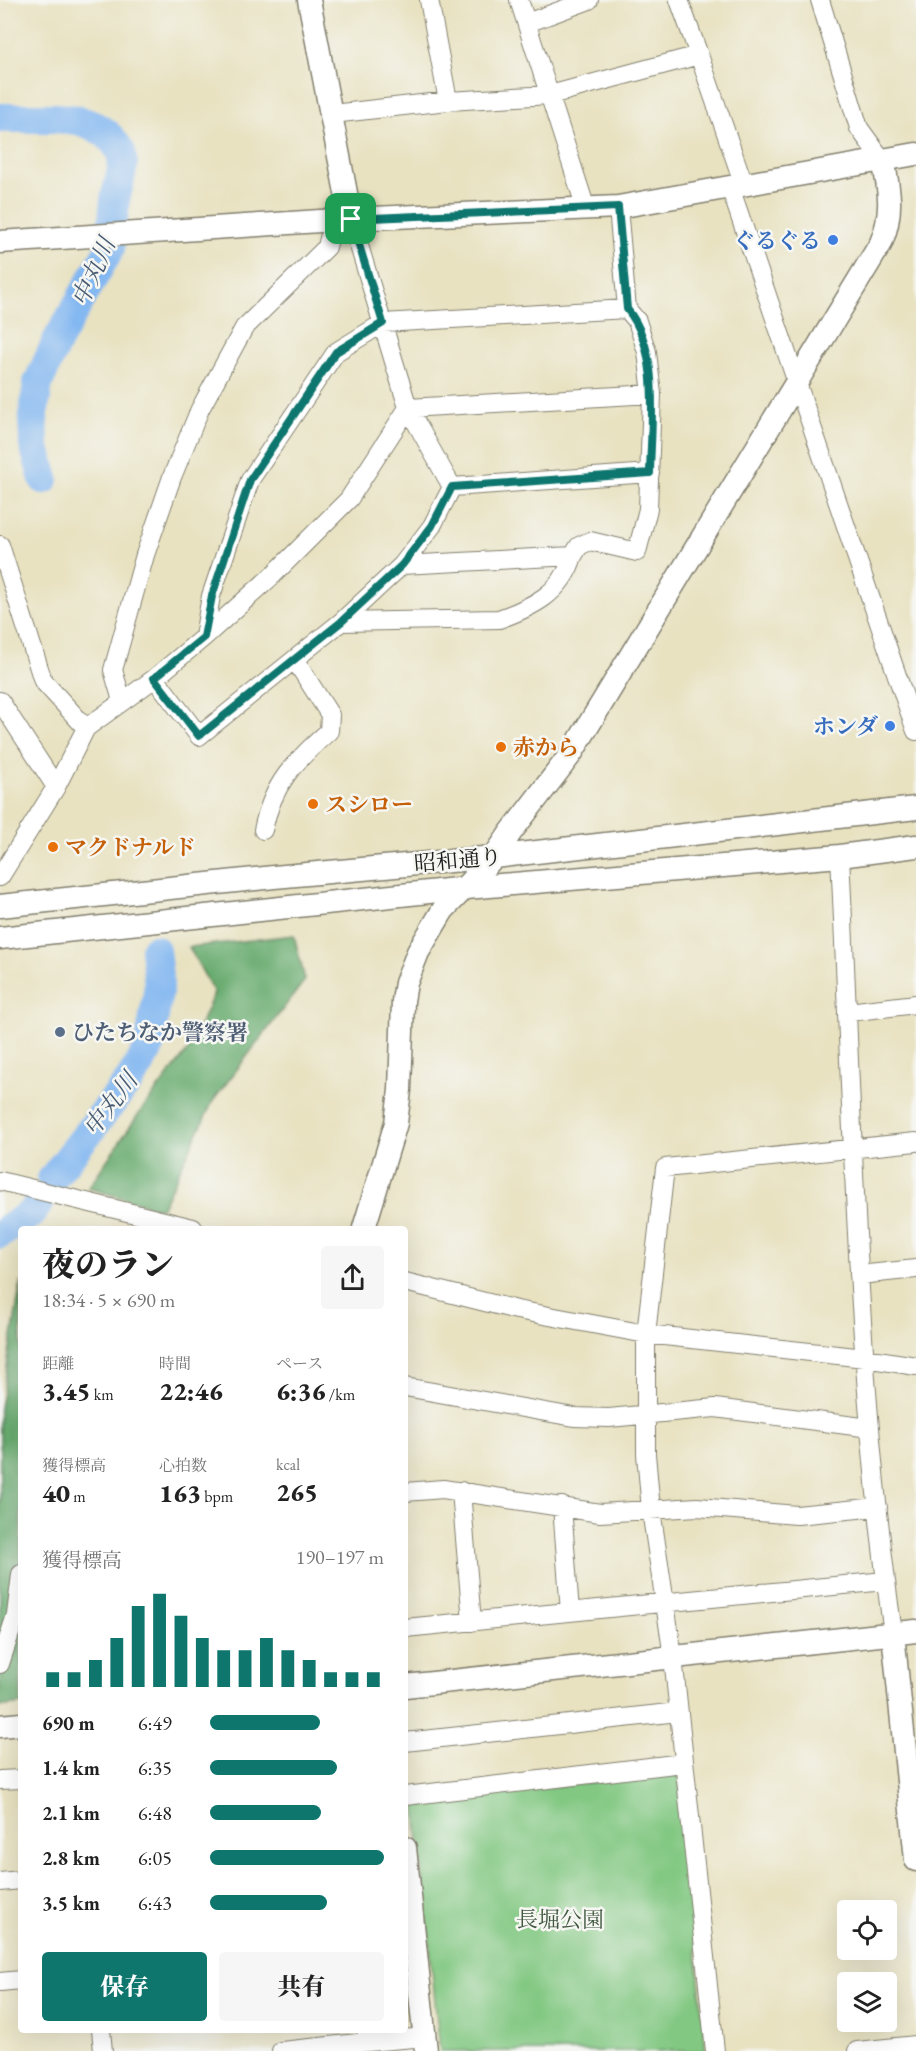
<!DOCTYPE html>
<html lang="ja">
<meta charset="utf-8">
<style>
body{margin:0;font-family:"EB Garamond","Noto Serif JP",serif;background:#f6f6f6;color:#222;height:100vh;display:flex;flex-direction:column;font-size:22px;white-space:nowrap}
*{box-sizing:border-box;margin:0}
p{font-size:20px;color:#767676}
.icon{flex:none;width:33px;height:33px;fill:none;stroke:currentColor;stroke-width:2;stroke-linecap:round;stroke-linejoin:round}
.map{position:relative;flex:1;overflow:hidden}
.details{position:absolute;left:18px;top:1226px;width:390px;height:807px;display:flex;flex-direction:column;background:#fff;border-radius:6px;box-shadow:0 6px 24px #0002}
.details>*{flex:none}
.buttons{position:absolute;left:837px;top:1900px;display:grid;gap:12px}
.buttons a{display:grid;place-items:center;width:60px;height:60px;border-radius:6px;background:#fff;box-shadow:0 6px 24px #0002;font-size:30px}
.pin{position:absolute;display:grid;place-items:center;width:51px;height:51px;color:#fff;margin:-26px;border-radius:12px;box-shadow:0 3px 9px #0006}
.round{display:grid;place-items:center;flex:none;width:63px;height:63px;border-radius:6px;background:#f6f6f6}
.headline{display:flex;align-items:center;justify-content:space-between;height:102px;padding:0 24px}
h1{font-size:33px;font-weight:800;line-height:45px}
.metrics{display:grid;grid-template-columns:repeat(3,1fr);gap:9px;height:102px;padding:6px 24px}
.metrics div{display:grid;align-content:center}
.metrics b{font-size:26px;font-weight:800}
.metrics small{font-size:16px;font-weight:400}
.metrics p{font-size:16px}
.chart{height:168px;padding:12px 24px}
.chart p{display:flex;justify-content:space-between}
.chart svg{width:100%;height:108px;margin-top:6px;stroke:#0f766e;stroke-width:6}
.action{display:flex;gap:12px;margin-top:auto;padding:12px 24px}
.action a{flex:1;height:69px;border-radius:6px;background:#0f766e;color:#fff;font-size:24px;font-weight:800;line-height:69px;text-align:center}
.action a+a{background:#f6f6f6;color:#222}
ul{padding:0 24px;list-style:none;font-size:20px}
li{display:grid;grid-template-columns:96px 72px 1fr;align-items:center;height:45px}
li i{height:15px;border-radius:8px;background:#0f766e}
.map>svg:first-child{display:block}
.green{fill:#82c882;stroke:#4f724f;stroke-width:1.5}
.forest{fill:#69ac70;stroke:#426446;stroke-width:1.5}
.lines{fill:none;stroke-linecap:round;stroke-linejoin:round}
.river{stroke:#84b8f1;stroke-width:30}
.minor-casing{stroke:#827f6e;stroke-width:20}
.tertiary-casing{stroke:#827f6e;stroke-width:25}
.minor{stroke:#fff;stroke-width:18}
.tertiary{stroke:#fff;stroke-width:22}
.route-casing{stroke:#fff;stroke-width:12}
.route{stroke:#0f766e;stroke-width:8}
.shop-dot{fill:#3f7fe0;stroke:#f6f6f2;stroke-width:2}
.food-dot{fill:#e8710a;stroke:#f6f6f2;stroke-width:2}
.service-dot{fill:#5c6f8a;stroke:#f6f6f2;stroke-width:2}
.labels{text-anchor:middle;dominant-baseline:central;stroke-width:5;stroke-linejoin:round;paint-order:stroke}
.shop-label{font-size:22px;font-weight:bold;fill:#366cbe;stroke:#f6f6f2;text-anchor:end}
.food-label{font-size:22px;font-weight:bold;fill:#c56008;stroke:#f6f6f2;text-anchor:start}
.street-label{font-size:22px;fill:#1c1c1c;stroke:#f6f6f2}
.service-label{font-size:22px;font-weight:bold;fill:#4e5e75;stroke:#f6f6f2;text-anchor:start}
.park-label{font-size:22px;fill:#405840;stroke:#f6f6f2}
.water-label{font-size:24px;font-style:italic;fill:#465a71;stroke:#f6f6f2}
</style>
<div class="map">
<svg width="916" height="2051" viewBox="0 0 916 2051">
<rect width="100%" height="100%" fill="#f6f6f2"/>
<filter id="ink" filterUnits="userSpaceOnUse"><feTurbulence type="fractalNoise" baseFrequency=".0167" numOctaves="2"/><feDisplacementMap in="SourceGraphic" scale="12" xChannelSelector="R" yChannelSelector="G"/><feConvolveMatrix kernelMatrix="1 2 1 2 8 2 1 2 1" color-interpolation-filters="sRGB"/></filter>
<filter id="wash" filterUnits="userSpaceOnUse"><feTurbulence type="fractalNoise" baseFrequency=".008" numOctaves="4" result="noise"/><feDisplacementMap in="SourceGraphic" scale="24" xChannelSelector="R" yChannelSelector="G"/><feGaussianBlur stdDeviation="1.35" result="paint"/><feColorMatrix in="noise" values="0 0 0 0 0 0 0 0 0 0 0 0 0 0 0 0 0 1.4 0 .05"/><feComposite in="paint" operator="in"/></filter>
<g filter="url(#wash)">
<rect width="100%" height="100%" fill="#e8e2c1"/>
<path class="green" d="M679,1774L706,2051H440L415,1800Z"/>
<path class="forest" d="M294,935L305,980L213,1101L161,1209L88,1188L140,1112L191,1046L214,993L189,947Z
M21,1281V1704L0,1707V1409Z"/>
<g class="lines">
<path class="river" d="M0,118H55L78,120L94,126L106,133L115,143L121,152L123,165L115,200L110,248L57,341L38,383L33,416L34,445L44,479
M52,1179L131,1078L149,1048L159,985L155,950
M0,1234L32,1213L38,1204"/>
</g>
</g>
<g filter="url(#ink)">
<g class="lines">
<g class="minor-casing">
<path id="minor" d="M429,0L448,101L550,95L699,55L679,0
M519,0L586,209
M820,0L859,128L883,161
M527,23L589,0
M699,55L744,185
M332,114L448,101
M730,187L916,731
M351,219L408,408L452,487
M408,408L652,394
M452,487L650,473
M0,545L43,681L86,728
M402,565L573,556L579,546L590,541L637,552L648,509L652,394L647,352L637,321L627,309L618,207
M341,622L499,619C533,607 562,593 573,556
M204,637L211,596L250,480L336,352L383,323L627,309
M155,678L199,736L341,622L402,565L432,526L452,487
M0,701L56,787
M122,701L113,670L145,555L172,477L200,409L244,328L327,247L333,221
M263,830C273,782 294,763 329,731L330,715L295,660
M840,856C853,1115 856,1376 893,1633
M0,877L56,787L86,728L155,678L204,637L273,575L349,499L408,408
M848,1012L916,1004
M0,1181L193,1228
M859,1275L916,1269
M405,1282L517,1310L646,1334L865,1358L916,1366
M405,1387L574,1417L609,1418L715,1408L870,1428
M461,1491L472,1622
M405,1492L443,1489L600,1513L697,1507L797,1515L878,1507
M562,1506L570,1612
M405,1628L885,1581
M0,1664L16,1615L21,1574
M405,1742L678,1712
M0,1780L21,1779
M405,1796L683,1763
M0,1882L21,1880
M0,1982L21,1980
M101,2030L103,2051
M368,2042L425,2037
M281,2051L368,2042L366,2030
M715,2051L673,1657L651,1510L646,1454V1334L665,1168L916,1142
M857,2051L916,2045"/>
</g>
<g class="tertiary-casing">
<path id="tertiary" d="M309,0L351,219
M0,242L351,219L618,207L916,154
M0,906L274,877L494,857L916,808
M0,938L466,888L840,856L916,846
M364,1228L396,1123L400,1090L403,1001L406,983L418,952L443,910L494,857L511,832L571,754L881,243C893,214 890,191 883,161
M893,1633L916,1860
M405,1686L916,1631
M0,1726L21,1724
M405,1848L426,2051"/>
</g>
<use href="#minor" class="minor"/>
<use href="#tertiary" class="tertiary"/>
</g>
</g>
<g class="lines" filter="url(#ink)">
<g class="route-casing">
<path id="route" d="M618,207L627,309C661,351 651,421 650,473L452,487L432,526L402,565L341,622L199,736L154,678L204,637L212,596L250,480L336,352L383,323L351,219Z"/>
</g>
<use href="#route" class="route"/>
</g>
<g class="shop-dot">
<circle cx="833" cy="240" r="6"/>
<circle cx="890" cy="726" r="6"/>
</g>
<g class="food-dot">
<circle cx="501" cy="747" r="6"/>
<circle cx="313" cy="804" r="6"/>
<circle cx="53" cy="847" r="6"/>
</g>
<circle class="service-dot" cx="60" cy="1032" r="6"/>
<g class="labels">
<g class="shop-label">
<text x="821" y="240">ぐるぐる</text>
<text x="878" y="726">ホンダ</text>
</g>
<g class="food-label">
<text x="513" y="747">赤から</text>
<text x="325" y="804">スシロー</text>
<text x="65" y="847">マクドナルド</text>
</g>
<g class="street-label">
<text transform="translate(458 860) rotate(-5)">昭和通り</text>
</g>
<g class="service-label">
<text x="72" y="1032">ひたちなか警察署</text>
</g>
<g class="park-label">
<text x="560" y="1919">長堀公園</text>
</g>
<g class="water-label">
<text transform="translate(93 272) rotate(-66)">中丸川</text>
<text transform="translate(110 1104) rotate(-53)">中丸川</text>
</g>
</g>
</svg>
<div class="buttons">
<a><svg class="icon" aria-label="locate" viewBox="0 0 24 24"><circle cx="12" cy="12" r="6"/><path d="M12 2v4M12 18v4M2 12h4M18 12h4"/></svg></a>
<a><svg class="icon" aria-label="layers" viewBox="0 0 24 24"><path d="M12 4l9 5-9 5-9-5zM3 14l9 5 9-5"/></svg></a>
</div>
<div class="pin" style="left:351px;top:219px;background:#1e9e55"><svg class="icon" aria-label="arrive" viewBox="0 0 24 24"><path d="M6 21V4h12l-3 4 3 4H6"/></svg></div>
<section class="details">
<div class="headline"><div><h1>夜のラン</h1><p>18:34 · 5 × 690 m</p></div><a class="round"><svg class="icon" aria-label="share" viewBox="0 0 24 24"><path d="M12 15V3M7 8l5-5 5 5M5 13v7h14v-7"/></svg></a></div>
<div class="metrics">
<div><p>距離</p><b>3.45<small> km</small></b></div>
<div><p>時間</p><b>22:46</b></div>
<div><p>ペース</p><b>6:36<small> /km</small></b></div>
</div>
<div class="metrics">
<div><p>獲得標高</p><b>40<small> m</small></b></div>
<div><p>心拍数</p><b>163<small> bpm</small></b></div>
<div><p>kcal</p><b>265</b></div>
</div>
<div class="chart"><p><span>獲得標高</span>190–197 m</p>
<svg viewBox="0 0 160 44" preserveAspectRatio="none"><path d="M5 44V38M15 44V38M25 44V33M35 44V24M45 44V11M55 44V6M65 44V15M75 44V24M85 44V29M95 44V29M105 44V24M115 44V29M125 44V33M135 44V38M145 44V38M155 44V38"/></svg>
</div>
<ul>
<li><b>690 m</b>6:49<i style="width:63%"></i></li>
<li><b>1.4 km</b>6:35<i style="width:73%"></i></li>
<li><b>2.1 km</b>6:48<i style="width:64%"></i></li>
<li><b>2.8 km</b>6:05<i style="width:100%"></i></li>
<li><b>3.5 km</b>6:43<i style="width:67%"></i></li>
</ul>
<div class="action"><a>保存</a><a>共有</a></div>
</section>
</div>
